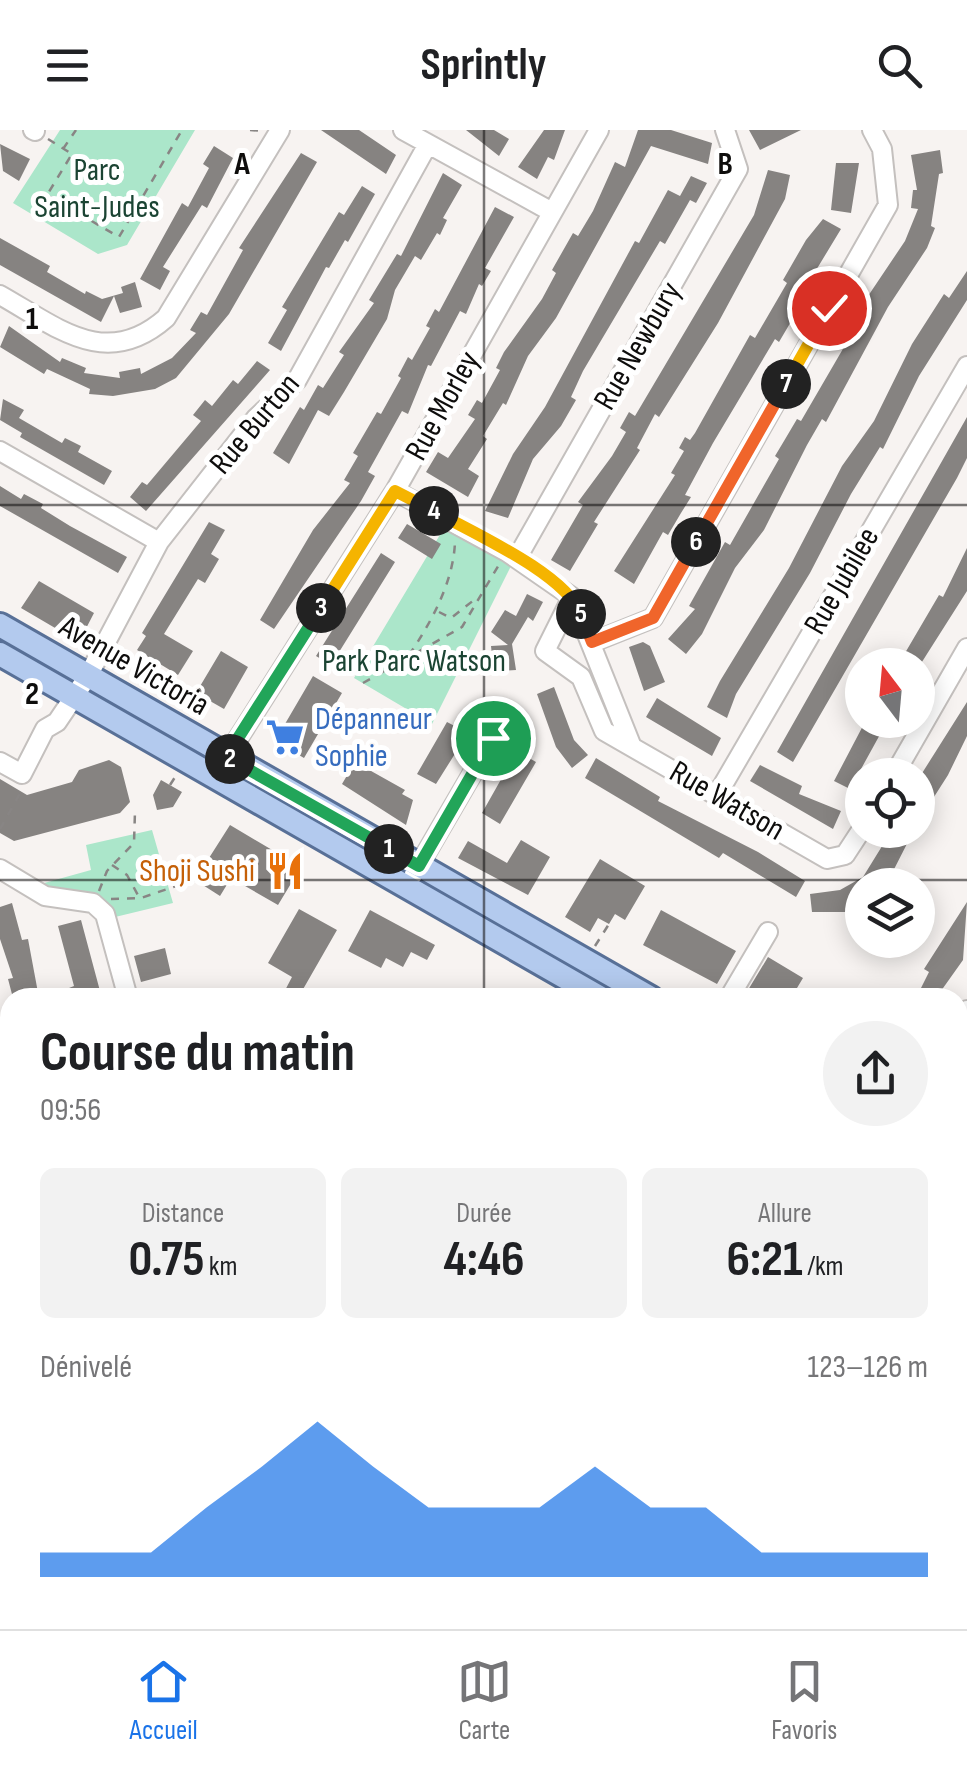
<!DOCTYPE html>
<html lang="fr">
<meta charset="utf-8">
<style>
body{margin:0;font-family:"Sofia Sans Condensed",sans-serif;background:#f2f2f2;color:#202124;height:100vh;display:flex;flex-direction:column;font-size:38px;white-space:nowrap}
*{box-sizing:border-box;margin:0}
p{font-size:32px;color:#757577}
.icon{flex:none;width:55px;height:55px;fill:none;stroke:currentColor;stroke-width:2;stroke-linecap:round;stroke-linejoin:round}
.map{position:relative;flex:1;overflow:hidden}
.details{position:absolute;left:0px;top:858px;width:968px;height:642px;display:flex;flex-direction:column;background:#fff;border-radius:30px 30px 0 0;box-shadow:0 5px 25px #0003}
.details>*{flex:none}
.needle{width:65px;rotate:344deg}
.buttons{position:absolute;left:845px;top:518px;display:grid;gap:20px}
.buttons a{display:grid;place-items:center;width:90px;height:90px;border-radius:50%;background:#fff;box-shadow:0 5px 25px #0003;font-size:50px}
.pin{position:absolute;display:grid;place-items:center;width:85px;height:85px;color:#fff;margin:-42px;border:5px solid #fff;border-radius:50%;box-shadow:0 2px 10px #0007}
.km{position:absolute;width:50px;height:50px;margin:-25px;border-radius:50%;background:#222;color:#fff;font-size:28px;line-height:50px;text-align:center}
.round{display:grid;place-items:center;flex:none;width:105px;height:105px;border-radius:52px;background:#f2f2f2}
.headline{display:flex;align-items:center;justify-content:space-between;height:170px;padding:0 40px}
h1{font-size:55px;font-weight:700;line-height:75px}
.figures{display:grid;grid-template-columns:repeat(3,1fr);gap:15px;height:170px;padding:10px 40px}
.figures div{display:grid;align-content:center;border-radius:15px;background:#f2f2f2;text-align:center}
.figures b{font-size:50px;font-weight:700}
.figures small{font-size:28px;font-weight:400}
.figures p{font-size:28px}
.chart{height:280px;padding:20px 40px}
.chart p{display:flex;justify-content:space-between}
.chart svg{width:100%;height:180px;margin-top:10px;fill:#1a73e8;opacity:.7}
header{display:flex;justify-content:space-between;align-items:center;height:130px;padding:0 40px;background:#fff;font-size:45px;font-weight:700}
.menu{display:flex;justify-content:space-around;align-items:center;height:140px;border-top:2px solid #e0e0e0;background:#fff;font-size:28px;color:#757577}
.menu a{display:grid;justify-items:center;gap:5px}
.menu .on{color:#1a73e8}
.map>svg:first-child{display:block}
.green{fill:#abe6ca}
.building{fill:#868381}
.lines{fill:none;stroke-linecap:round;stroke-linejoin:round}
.minor-casing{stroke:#c4c0be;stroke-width:22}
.major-casing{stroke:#587097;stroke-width:28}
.path{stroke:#888584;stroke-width:2.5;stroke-dasharray:8 8;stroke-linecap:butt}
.minor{stroke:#fff;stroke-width:18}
.major{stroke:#b3caee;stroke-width:22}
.split-1-casing{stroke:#fff;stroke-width:20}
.split-2-casing{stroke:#fff;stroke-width:20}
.split-3-casing{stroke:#fff;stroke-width:20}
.split-4-casing{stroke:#fff;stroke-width:20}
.split-5-casing{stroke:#fff;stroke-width:20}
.split-6-casing{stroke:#fff;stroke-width:20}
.split-7-casing{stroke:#fff;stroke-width:20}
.split-8-casing{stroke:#fff;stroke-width:20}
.split-1{stroke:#22a559;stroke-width:12}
.split-2{stroke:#22a559;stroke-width:12}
.split-3{stroke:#22a559;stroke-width:12}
.split-4{stroke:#f5b400;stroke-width:12}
.split-5{stroke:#f5b400;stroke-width:12}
.split-6{stroke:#f0652b;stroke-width:12}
.split-7{stroke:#f0652b;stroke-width:12}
.split-8{stroke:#f5b400;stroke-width:12}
.grid{fill:none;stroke:#0e0d0c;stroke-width:2.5;stroke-opacity:0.55}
.labels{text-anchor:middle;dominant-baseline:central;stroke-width:10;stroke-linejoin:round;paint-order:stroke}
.park-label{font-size:32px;fill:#1b4433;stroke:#fff}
.street-label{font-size:32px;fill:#0e0d0c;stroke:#fff}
.shop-label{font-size:32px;fill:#366cbe;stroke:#fff;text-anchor:start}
.food-label{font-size:32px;fill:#c56008;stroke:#fff;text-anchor:end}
.grid-label{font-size:32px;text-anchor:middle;font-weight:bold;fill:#0e0d0c;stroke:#fff;stroke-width:10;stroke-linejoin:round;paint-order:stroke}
</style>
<header><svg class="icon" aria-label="menu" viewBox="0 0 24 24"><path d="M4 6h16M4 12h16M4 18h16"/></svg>Sprintly<svg class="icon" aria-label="search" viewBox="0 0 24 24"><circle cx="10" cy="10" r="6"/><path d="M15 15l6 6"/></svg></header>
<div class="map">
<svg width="967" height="1499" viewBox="0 0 967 1499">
<rect width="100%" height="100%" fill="#f7f3f1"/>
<path class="green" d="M60,0H195L127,115L98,124L13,73Z
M450,388L516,426L432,594L354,548Z
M152,700L173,773L111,788L92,768L37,755L91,740L86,715Z"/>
<path class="building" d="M321,0H359L396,25L386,44Z
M466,0H494L509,9L499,26Z
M544,0H565L554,30L548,27L537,49L518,37Z
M638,0H671L712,13L708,34L651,16L556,188L528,226L506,275L503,273L483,306L487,309L468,339L479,346L468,367L426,342L438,322L448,328L475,289L468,285L477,270L482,273L500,240L496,238L504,222L542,169L556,143L552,140L573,103L578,106L593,81L615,32L625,37Z
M749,0H801L760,20Z
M0,14L30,29L19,51L3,41Z
M214,16L233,28L207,78L202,75L163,137L170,141L160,160L140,149L182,73L188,77L209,38L203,34Z
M940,20L943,43L939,44L931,96L935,98L927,118L888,177L826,292L822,289L807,315L764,400L735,438L702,504L686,524L668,509L695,479L689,476L725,412L730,415L779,329L775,326L784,311L797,289L801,291L865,181L860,178L905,111L918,79L911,78L913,60H917L911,25Z
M301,23L317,32L229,184L176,248L155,259L113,266L89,264L90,259L47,239L44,244L0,217L9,196L60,232L62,228L86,238L84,243L120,248L119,242L140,238L141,244L172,228L196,203L190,200L201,182L207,185L243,120L239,118Z
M836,33H859L851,83L831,80Z
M768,40L790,45L785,69L718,193L659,287L655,284L637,318L640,320L594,392L598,394L570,441L551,430L583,375L578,372L612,326L626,302L620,298L629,282L635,286L754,85Z
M443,43L462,55L443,88L447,90L440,105L437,103L421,130L415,126L395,160L387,189L344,262L329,286L318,280L289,334L273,323L300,277L304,280L318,255L323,258L344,225L339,222L374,173L369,170L397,124L401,126Z
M691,46L707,53L696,73L690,70L665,114L660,111L583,241L571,267L576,270L561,296L533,329L508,388L485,381L513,324L545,277L635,111L639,113L668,60L680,66Z
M362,56L375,64L348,112L345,110L329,138L326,137L281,221L268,213L287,180L282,177L339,82L344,85Z
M495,77L514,87L485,138L491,141L482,156L479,154L466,184L460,181L431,236L428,235L408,284L402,281L368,342L375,346L361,371L274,499L260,490L313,400L350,353L344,350L358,326L353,323L377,282L381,284L401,248L398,246L408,227L412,230L430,198L426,196L435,179L439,182Z
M823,89L841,99L798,170L802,173L779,212L775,209L713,313L685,365L691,367L681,383L668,405L663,402L634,454L614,441L675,345L671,343L684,321L679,318L685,307L690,310L695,303L750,205L755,208L787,153L783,150L806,110Z
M0,108L50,136L47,142L85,164L86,161L102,169L123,163L121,157L135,152L142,177L120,183L114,166L101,192L0,135Z
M967,141V170L919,246L883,319L880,317L851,364L810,443L736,564L727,588L707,577L720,551L789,438L842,336L874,291L912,214L944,164L949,168Z
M257,231L270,240L146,381L130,367L142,352L147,355L201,291L193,285L205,270L212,276L233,250L238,254Z
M3,269L24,280L19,288L62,313L65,308L81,316L78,322L112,341L104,355L20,307L22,303L0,290Z
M967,287V328L957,348L793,632L777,622Z
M0,356L21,369L24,364L43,374L41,378L70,396L127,427L118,443L0,376Z
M209,392L225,400L211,424L219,429L205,453L198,449L164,504L193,521L178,545L137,520L146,506L142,503Z
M407,394L441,414L432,429L398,408Z
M967,418V461L920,535H898L939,465L943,467Z
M381,423L395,432L331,535L316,526Z
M39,451L94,483L79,512L21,478Z
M527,464L543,472L533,491L528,487L512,514L516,540L503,541V534L493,535L491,516L508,515L491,502L505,480L516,486Z
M643,512L650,516L665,552L644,561L629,517Z
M221,521L248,537L224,579L196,563Z
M313,546L342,563L304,628L275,611Z
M554,557L574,610L588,625L572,638L556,617L537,564Z
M657,568L721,608L712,626L646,587Z
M967,572V606L948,645L918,692L919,648Z
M866,590H888L850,659L834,651Z
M447,592L468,603L436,654L417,644Z
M517,621L536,632L500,694L482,683Z
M596,628L660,667L658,671L758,722L805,751L796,767L723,723L719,728L585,648Z
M109,630L121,637L130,672L120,683L14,711L0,703V649L27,665L72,652L79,640Z
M355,632L405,660L402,664L413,670L406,695L342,654Z
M760,635L802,656L799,664L841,681L833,699L750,651Z
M161,650L182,662L173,677L157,680L153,665Z
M230,695L301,737L278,775L231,748L220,766L195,750Z
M892,700H914L886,755H862V774L849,782H812L810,764L840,760L863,747Z
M521,710L550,727L528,765L458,728L468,711L507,733Z
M600,729L645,756L625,790L615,784L609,794L598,788L590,802L565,787Z
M967,772L963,830L936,868H916L929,842L924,839Z
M12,773L22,810L28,809L39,868H13L8,849L13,848L0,809V777Z
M299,779L337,800L298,868H281L292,847L268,833Z
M370,780L435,815L427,830L411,822L403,837L386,828L381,838L348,821Z
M661,780L736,821L717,854L643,815Z
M81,790L100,861L71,868L69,858L74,856L58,796Z
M165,818L171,844L141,852L134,826Z
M768,827L803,848L791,868L745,865Z
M967,1383V1499H958V1400Z"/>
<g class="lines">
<g class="minor-casing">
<path id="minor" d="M33,0L35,1
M403,0L552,82
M0,165C57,197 106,241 166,188L280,0
M0,321L159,412
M395,361L507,422L572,467L632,617
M517,428L738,39L725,0
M572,467L545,521L581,547L604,601L827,729L845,725L862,699
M593,512L653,488L888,75L882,19L872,0
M0,632L22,644L45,599L57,592L88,546L159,412L256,288L297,250L428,14
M222,634L395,361L599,0
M894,645L967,518
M717,665L967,236
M0,739L45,766L93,773L105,784L128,868
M414,744L507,584
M729,868L768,802
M958,896L967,880
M0,1213L10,1256
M958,1356L967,1341
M0,1396L10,1393
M66,1490L68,1499
M712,1490L718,1499
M741,1490L748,1499
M876,1490L888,1499
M547,1499L570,1490
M610,1499L624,1490"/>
</g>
<g class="major-casing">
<path id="major" d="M0,495L651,868
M0,524L601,868
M958,1041L967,1047
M958,1075L967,1081"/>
</g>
<path class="path" d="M250,0L263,1
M48,9L72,24L47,65L119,107L182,0
M63,19L76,0
M439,482L451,488L474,470
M409,525C431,493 454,451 455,411
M363,553L462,497L500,433
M170,655L177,644
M0,699L23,658
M112,735L127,745L139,767
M99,761L107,741L134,713L135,681
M111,769L141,768L182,754
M595,816L609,794
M958,1024L967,1014
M958,1118L967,1125
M0,1167L10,1165
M958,1188L967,1194
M190,1490L193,1499
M501,1490L504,1499
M474,1496V1499
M503,1497L521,1490
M116,1499L119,1490
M356,1499L392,1490"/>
<use href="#minor" class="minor"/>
<use href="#major" class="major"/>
</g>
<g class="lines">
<g class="split-1-casing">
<path id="split-1" d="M389,719L419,736L493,608"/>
</g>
<g class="split-2-casing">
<path id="split-2" d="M230,629L389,719"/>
</g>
<g class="split-3-casing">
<path id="split-3" d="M230,629L226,627L321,478"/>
</g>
<g class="split-4-casing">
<path id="split-4" d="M321,478L395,361L434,381"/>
</g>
<g class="split-5-casing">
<path id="split-5" d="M434,381C473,403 564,443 581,484"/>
</g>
<g class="split-6-casing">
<path id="split-6" d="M581,484L592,512L653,488L696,412"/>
</g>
<g class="split-7-casing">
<path id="split-7" d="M696,412L786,254"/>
</g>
<g class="split-8-casing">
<path id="split-8" d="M786,254L829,178"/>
</g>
<use href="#split-1" class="split-1"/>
<use href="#split-2" class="split-2"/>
<use href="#split-3" class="split-3"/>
<use href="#split-4" class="split-4"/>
<use href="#split-5" class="split-5"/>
<use href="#split-6" class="split-6"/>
<use href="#split-7" class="split-7"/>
<use href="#split-8" class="split-8"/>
</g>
<path class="grid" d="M484,0V868M0,375H967M0,750H967M0,1124H10M958,1124H967M484,1490V1499"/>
<defs>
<g id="supermarket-bare" transform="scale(3)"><path d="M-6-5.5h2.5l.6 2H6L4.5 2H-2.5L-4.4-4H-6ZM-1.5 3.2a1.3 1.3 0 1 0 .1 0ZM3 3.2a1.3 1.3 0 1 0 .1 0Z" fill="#3f7fe0" stroke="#fff" stroke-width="2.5" paint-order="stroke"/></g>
<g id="restaurant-bare" transform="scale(3)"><path d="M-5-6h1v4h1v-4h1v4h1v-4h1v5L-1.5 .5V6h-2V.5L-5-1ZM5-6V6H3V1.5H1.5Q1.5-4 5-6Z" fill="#e8710a" stroke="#fff" stroke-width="2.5" paint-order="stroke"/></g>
</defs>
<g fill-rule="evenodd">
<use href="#supermarket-bare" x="285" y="607"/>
<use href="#restaurant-bare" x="285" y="741"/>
</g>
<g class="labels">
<g class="park-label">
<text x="97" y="40">Parc<tspan x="97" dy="37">Saint-Judes</tspan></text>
<text x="414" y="531">Park Parc Watson</text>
</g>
<g class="street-label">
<text transform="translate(638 216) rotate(-60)">Rue Newbury</text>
<text transform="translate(443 276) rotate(-61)">Rue Morley</text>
<text transform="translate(255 294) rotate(-50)">Rue Burton</text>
<text transform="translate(842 451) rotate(-60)">Rue Jubilee</text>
<text transform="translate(134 536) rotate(30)">Avenue Victoria</text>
<text transform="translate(727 671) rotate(30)">Rue Watson</text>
</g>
<g class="shop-label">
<text x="315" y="589">Dépanneur<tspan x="315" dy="37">Sophie</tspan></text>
</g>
<g class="food-label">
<text x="255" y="741">Shoji Sushi</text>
</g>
</g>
<g class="grid-label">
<text x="242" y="44">A</text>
<text x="725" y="44">B</text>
<text x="32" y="199">1</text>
<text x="32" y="574">2</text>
</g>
</svg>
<div class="buttons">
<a><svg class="needle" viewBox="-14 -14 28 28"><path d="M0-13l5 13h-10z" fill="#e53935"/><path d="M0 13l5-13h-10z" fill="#757577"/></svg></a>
<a><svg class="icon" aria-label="locate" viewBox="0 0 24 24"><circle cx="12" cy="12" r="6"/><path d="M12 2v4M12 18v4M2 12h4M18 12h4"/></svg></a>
<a><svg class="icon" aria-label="layers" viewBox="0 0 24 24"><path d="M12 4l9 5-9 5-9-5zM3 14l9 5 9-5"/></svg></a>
</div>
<div class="pin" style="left:493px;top:608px;background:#1e9e55"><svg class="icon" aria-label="arrive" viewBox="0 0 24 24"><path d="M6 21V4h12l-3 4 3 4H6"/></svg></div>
<div class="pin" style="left:829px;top:178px;background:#d93025"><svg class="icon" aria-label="check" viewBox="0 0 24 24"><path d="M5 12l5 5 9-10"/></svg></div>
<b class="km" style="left:389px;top:719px">1</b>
<b class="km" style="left:230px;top:629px">2</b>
<b class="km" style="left:321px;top:478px">3</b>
<b class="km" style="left:434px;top:381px">4</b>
<b class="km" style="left:581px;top:484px">5</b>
<b class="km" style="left:696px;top:412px">6</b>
<b class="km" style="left:786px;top:254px">7</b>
<section class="details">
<div class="headline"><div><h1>Course du matin</h1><p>09:56</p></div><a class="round"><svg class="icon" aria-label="share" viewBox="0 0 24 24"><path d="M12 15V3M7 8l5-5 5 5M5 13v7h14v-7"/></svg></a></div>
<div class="figures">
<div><p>Distance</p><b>0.75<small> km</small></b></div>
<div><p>Durée</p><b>4:46</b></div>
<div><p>Allure</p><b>6:21<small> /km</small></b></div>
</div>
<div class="chart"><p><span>Dénivelé</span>123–126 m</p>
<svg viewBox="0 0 160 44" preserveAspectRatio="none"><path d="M0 44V38L10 38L20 38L30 27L40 17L50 6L60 17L70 27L80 27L90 27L100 17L110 27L120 27L130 38L140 38L150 38L160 38V44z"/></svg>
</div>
</section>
</div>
<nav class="menu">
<a class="on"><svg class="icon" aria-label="home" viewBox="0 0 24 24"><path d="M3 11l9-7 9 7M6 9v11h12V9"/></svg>Accueil</a>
<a><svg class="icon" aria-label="map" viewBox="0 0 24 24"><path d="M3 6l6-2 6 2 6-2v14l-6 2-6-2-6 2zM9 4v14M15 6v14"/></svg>Carte</a>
<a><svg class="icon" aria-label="saved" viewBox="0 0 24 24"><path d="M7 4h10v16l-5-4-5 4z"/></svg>Favoris</a>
</nav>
